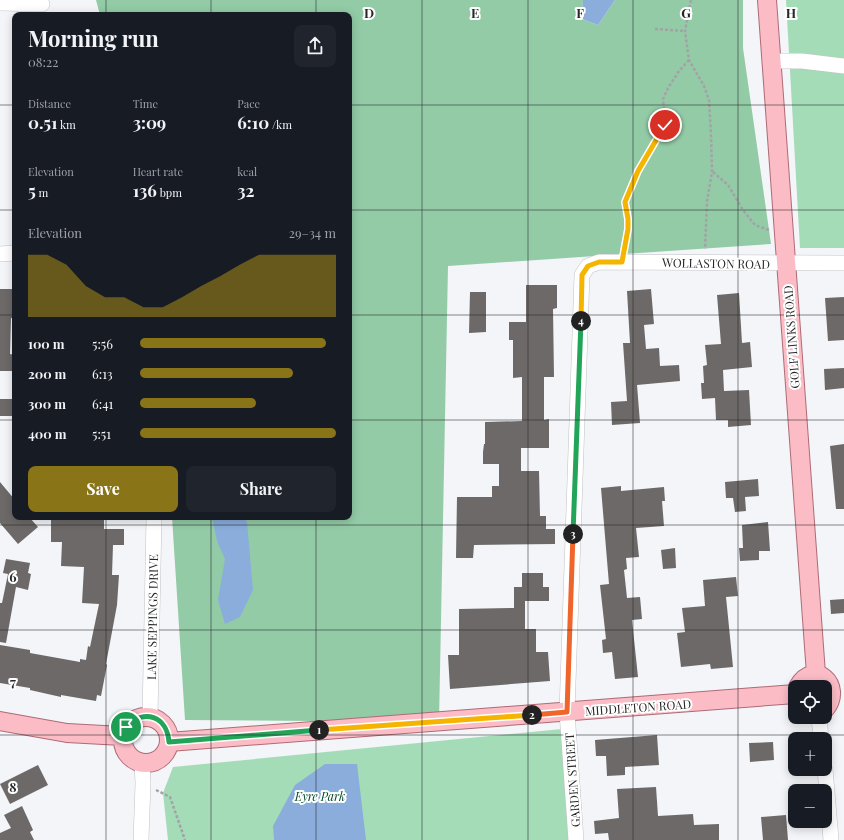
<!DOCTYPE html>
<meta charset="utf-8">
<style>
body{margin:0;font-family:"Playfair Display",serif;background:#20242c;color:#f1f3f6;height:100vh;display:flex;flex-direction:column;font-size:15px;white-space:nowrap}
*{box-sizing:border-box;margin:0}
p{font-size:13px;color:#9ea1a6}
.icon{flex:none;width:22px;height:22px;fill:none;stroke:currentColor;stroke-width:2;stroke-linecap:round;stroke-linejoin:round}
.map{position:relative;flex:1;overflow:hidden}
.panel{position:absolute;left:12px;top:12px;width:340px;height:508px;display:flex;flex-direction:column;background:#171b24;border-radius:8px;box-shadow:0 2px 10px #0003}
.panel>*{flex:none}
.buttons{position:absolute;left:788px;top:680px;display:grid;gap:8px}
.buttons a{display:grid;place-items:center;width:44px;height:44px;border-radius:8px;background:#171b24;box-shadow:0 2px 10px #0003;font-size:20px}
.pin{position:absolute;display:grid;place-items:center;width:34px;height:34px;color:#fff;margin:-17px;border:2px solid #fff;border-radius:50%;box-shadow:0 1px 4px #0007}
.km{position:absolute;width:20px;height:20px;margin:-10px;border-radius:50%;background:#222;color:#fff;font-size:11px;line-height:20px;text-align:center}
.round{display:grid;place-items:center;flex:none;width:42px;height:42px;border-radius:8px;background:#20242c}
.summary{display:flex;align-items:center;justify-content:space-between;height:68px;padding:0 16px}
h1{font-size:22px;font-weight:700;line-height:30px}
.figures{display:grid;grid-template-columns:repeat(3,1fr);gap:6px;height:68px;padding:4px 16px}
.figures div{display:grid;align-content:center}
.figures b{font-size:17px;font-weight:700}
.figures small{font-size:11px;font-weight:400}
.figures p{font-size:11px}
.chart{height:112px;padding:8px 16px}
.chart p{display:flex;justify-content:space-between}
.chart svg{width:100%;height:72px;margin-top:4px;fill:#8a7418;opacity:.7}
.button{display:flex;gap:8px;margin-top:auto;padding:8px 16px}
.button a{flex:1;height:46px;border-radius:8px;background:#8a7418;color:#fff;font-size:16px;font-weight:700;line-height:46px;text-align:center}
.button a+a{background:#20242c;color:#f1f3f6}
ul{padding:0 16px;list-style:none;font-size:13px}
li{display:grid;grid-template-columns:64px 48px 1fr;align-items:center;height:30px}
li i{height:10px;border-radius:5px;background:#8a7418}
.map>svg:first-child{display:block}
.green{fill:#a4dcb8}
.forest{fill:#93cba7}
.water{fill:#8aaddb}
.building{fill:#6d6968}
.lines{fill:none;stroke-linecap:round;stroke-linejoin:round}
.minor-casing{stroke:#c0c2c6;stroke-width:16}
.major-casing{stroke:#ae6b76;stroke-width:20}
.path{stroke:#a2a3a6;stroke-width:2.5;stroke-dasharray:3 2;stroke-linecap:butt}
.minor{stroke:#fff;stroke-width:15}
.major{stroke:#fbbcc6;stroke-width:18}
.split-1-casing{stroke:#fff;stroke-width:8}
.split-2-casing{stroke:#fff;stroke-width:8}
.split-3-casing{stroke:#fff;stroke-width:8}
.split-4-casing{stroke:#fff;stroke-width:8}
.split-5-casing{stroke:#fff;stroke-width:8}
.split-1{stroke:#22a559;stroke-width:5}
.split-2{stroke:#f5b400;stroke-width:5}
.split-3{stroke:#f0652b;stroke-width:5}
.split-4{stroke:#22a559;stroke-width:5}
.split-5{stroke:#f5b400;stroke-width:5}
.grid{fill:none;stroke:#262728;stroke-width:1;stroke-opacity:0.55}
.labels{text-anchor:middle;dominant-baseline:central;stroke-width:4;stroke-linejoin:round;paint-order:stroke}
.street-label{font-size:12px;fill:#262728;stroke:#fff}
.park-label{font-size:12px;font-style:italic;fill:#024929;stroke:#fff}
.grid-label{font-size:13px;text-anchor:middle;font-weight:bold;fill:#262728;stroke:#fff;stroke-width:4;stroke-linejoin:round;paint-order:stroke}
</style>
<div class="map">
<svg width="844" height="840" viewBox="0 0 844 840">
<rect width="100%" height="100%" fill="#f3f5f8"/>
<path class="green" d="M786,0H844V248H800Z
M562,729L570,840H168L163,793L173,767Z"/>
<path class="forest" d="M96,0H583L582,19L598,25L615,0H743V48L771,244L448,266L439,722L185,720L172,517H349V15H100Z"/>
<path class="water" d="M583,0H615L598,25L582,19Z
M212,517H244L247,522L253,590L240,617L225,624L218,600L225,559L217,541Z
M325,764H357L366,840H274L273,826L295,785Z"/>
<path class="building" d="M526,285H557V308L553,309L554,377H544V420L549,419V448H521V471H539L540,516H546V529H555V544L474,545L473,558H456L457,497H492V486H499V464H483V452L484,444H485V422L522,421V377L513,378V340H509V322H526Z
M0,289H15V319L11,318L10,354L15,355V371H0Z
M651,289L654,324L644,325L646,349L659,348L660,366L679,365L680,381L637,385L640,423L612,425L611,402L627,401L623,343H630L627,291Z
M470,292H486V332L469,333Z
M739,293L742,343L750,342L752,367L723,370L724,391L749,390L751,425L728,427V420H716L715,398L702,399L701,383H704L703,366L707,365L705,345L721,344L717,295Z
M844,297V340L828,341L825,298Z
M844,368V388L825,390L824,369Z
M0,399H15V416H0Z
M844,444V509H836L830,446Z
M758,479L759,496L745,497L746,511L735,512L733,498H726L725,482Z
M0,482L15,500V517H29L38,527L18,544L0,523Z
M621,486V491L664,487L665,501H662L664,526L636,528L639,557L626,558L627,569L624,570L627,598L640,597L642,619L632,620L638,677L615,679L612,652L603,653L602,640L606,639L600,585L609,584L601,488Z
M51,517H104V529H124V545H113L112,575H119L117,605L106,664L107,665L101,696L97,695L96,701L61,695V697L30,690V688L0,683V645L30,650V653L80,662V659L86,660L88,646L90,647L99,604L82,603L84,567L61,566L62,542H51Z
M768,522L770,551H759V560L740,561L739,548H743L742,525Z
M675,548L676,568L663,569L661,550Z
M6,559L30,563L28,573L31,574L28,590L16,587L6,643L0,642V603H2L8,574L3,573Z
M522,573H543V587H549V601H525V629H536V652H548L550,681L450,689L448,655H459V609L514,608V587H522Z
M736,577L738,596L726,597L733,667L711,669L710,664L681,667L677,633L685,632L682,608L705,606L703,580Z
M844,599V613L831,614L830,600Z
M657,735L659,765L625,767V775L607,776L606,756H596L595,740Z
M773,742L774,760L750,762L749,743Z
M38,765L48,785L10,804L0,784Z
M656,787L658,816L693,814L694,825L719,824V840H609L608,833L595,834L594,821L619,818L617,789Z
M22,806L33,830L30,832L34,840H0V833L11,828L4,815Z
M786,815L788,840H763L761,817Z"/>
<g class="lines">
<g class="minor-casing">
<path id="minor" d="M0,3L42,4
M771,61H802L844,66
M0,254L15,253
M150,717L154,517
M819,717L821,739
M825,769L831,840
M141,840L143,783L142,763
M576,840L567,712L582,275L588,266L599,262L844,263"/>
</g>
<g class="major-casing">
<path id="major" d="M767,0L816,674
M798,687C814,658 844,686 825,709
M123 740a23 23 0 1 1 46 0a23 23 0 1 1-46 0Z
M0,721L67,733L122,736
M169,742L795,694"/>
</g>
<path class="path" d="M691,0L685,31L689,60L704,86L709,100L711,135L712,172L707,201L705,249
M655,29L685,31
M713,172L728,185L743,210L755,225L769,230
M624,249L628,229V219L625,202L638,171L665,125L663,99L668,88L679,71L689,60
M156,790L170,797L185,840"/>
<use href="#minor" class="minor"/>
<use href="#major" class="major"/>
</g>
<g class="lines">
<g class="split-1-casing">
<path id="split-1" d="M126,727C144,708 167,716 169,742L319,730"/>
</g>
<g class="split-2-casing">
<path id="split-2" d="M319,730L532,715"/>
</g>
<g class="split-3-casing">
<path id="split-3" d="M532,715L567,712L573,534"/>
</g>
<g class="split-4-casing">
<path id="split-4" d="M573,534L581,321"/>
</g>
<g class="split-5-casing">
<path id="split-5" d="M581,321L582,275L588,266L599,262H622L628,229V219L625,202L638,171L665,125"/>
</g>
<use href="#split-1" class="split-1"/>
<use href="#split-2" class="split-2"/>
<use href="#split-3" class="split-3"/>
<use href="#split-4" class="split-4"/>
<use href="#split-5" class="split-5"/>
</g>
<path class="grid" d="M106,0V15M211,0V15M316,0V15M422,0V840M528,0V840M633,0V840M738,0V840M0,105H15M349,105H844M0,210H15M349,210H844M0,315H15M349,315H844M0,420H15M349,420H844M106,517V840M211,517V840M316,517V840M0,525H844M0,630H844M0,735H844"/>
<g class="labels">
<g class="street-label">
<text transform="translate(716 263) rotate(1)">WOLLASTON ROAD</text>
<text transform="translate(791 337) rotate(-94)">GOLF LINKS ROAD</text>
<text transform="translate(152 617) rotate(-89)">LAKE SEPPINGS DRIVE</text>
<text transform="translate(638 707) rotate(-4)">MIDDLETON ROAD</text>
<text transform="translate(572 780) rotate(-94)">GARDEN STREET</text>
</g>
<g class="park-label">
<text x="320" y="796">Eyre Park</text>
</g>
</g>
<g class="grid-label">
<text x="369" y="18">D</text>
<text x="475" y="18">E</text>
<text x="580" y="18">F</text>
<text x="686" y="18">G</text>
<text x="791" y="18">H</text>
<text x="13" y="582">6</text>
<text x="13" y="687">7</text>
<text x="13" y="792">8</text>
</g>
</svg>
<div class="buttons">
<a><svg class="icon" aria-label="locate" viewBox="0 0 24 24"><circle cx="12" cy="12" r="6"/><path d="M12 2v4M12 18v4M2 12h4M18 12h4"/></svg></a>
<a>+</a>
<a>−</a>
</div>
<div class="pin" style="left:126px;top:727px;background:#1e9e55"><svg class="icon" aria-label="arrive" viewBox="0 0 24 24"><path d="M6 21V4h12l-3 4 3 4H6"/></svg></div>
<div class="pin" style="left:665px;top:125px;background:#d93025"><svg class="icon" aria-label="check" viewBox="0 0 24 24"><path d="M5 12l5 5 9-10"/></svg></div>
<b class="km" style="left:319px;top:730px">1</b>
<b class="km" style="left:532px;top:715px">2</b>
<b class="km" style="left:573px;top:534px">3</b>
<b class="km" style="left:581px;top:321px">4</b>
<section class="panel">
<div class="summary"><div><h1>Morning run</h1><p>08:22</p></div><a class="round"><svg class="icon" aria-label="share" viewBox="0 0 24 24"><path d="M12 15V3M7 8l5-5 5 5M5 13v7h14v-7"/></svg></a></div>
<div class="figures">
<div><p>Distance</p><b>0.51<small> km</small></b></div>
<div><p>Time</p><b>3:09</b></div>
<div><p>Pace</p><b>6:10<small> /km</small></b></div>
</div>
<div class="figures">
<div><p>Elevation</p><b>5<small> m</small></b></div>
<div><p>Heart rate</p><b>136<small> bpm</small></b></div>
<div><p>kcal</p><b>32</b></div>
</div>
<div class="chart"><p><span>Elevation</span>29–34 m</p>
<svg viewBox="0 0 160 44" preserveAspectRatio="none"><path d="M0 44V6L10 6L20 12L30 25L40 32L50 32L60 38L70 38L80 32L90 25L100 19L110 12L120 6L130 6L140 6L150 6L160 6V44z"/></svg>
</div>
<ul>
<li><b>100 m</b>5:56<i style="width:95%"></i></li>
<li><b>200 m</b>6:13<i style="width:78%"></i></li>
<li><b>300 m</b>6:41<i style="width:59%"></i></li>
<li><b>400 m</b>5:51<i style="width:100%"></i></li>
</ul>
<div class="button"><a>Save</a><a>Share</a></div>
</section>
</div>
